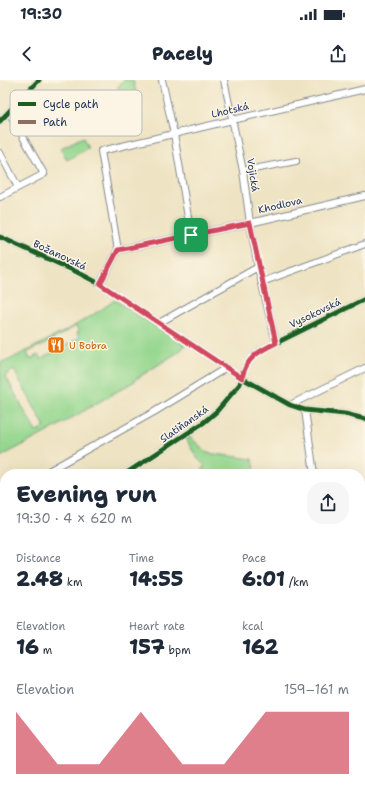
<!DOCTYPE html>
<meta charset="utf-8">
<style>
body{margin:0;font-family:"Shantell Sans",sans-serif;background:#f6f6f7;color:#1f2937;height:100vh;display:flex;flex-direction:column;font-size:15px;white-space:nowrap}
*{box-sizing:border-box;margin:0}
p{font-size:13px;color:#747a83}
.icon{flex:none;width:22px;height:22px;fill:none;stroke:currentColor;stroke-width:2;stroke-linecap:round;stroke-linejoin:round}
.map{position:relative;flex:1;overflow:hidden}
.details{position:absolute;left:0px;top:389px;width:365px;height:324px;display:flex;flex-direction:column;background:#fff;border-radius:16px 16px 0 0;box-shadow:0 4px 16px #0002}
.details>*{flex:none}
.pin{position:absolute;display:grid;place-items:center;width:34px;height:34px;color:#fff;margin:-17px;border-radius:8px;box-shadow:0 2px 6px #0006}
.round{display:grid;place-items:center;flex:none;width:42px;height:42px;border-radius:16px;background:#f6f6f7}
.head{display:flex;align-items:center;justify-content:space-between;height:68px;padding:0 16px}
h1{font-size:22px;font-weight:800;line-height:30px}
.metrics{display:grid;grid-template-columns:repeat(3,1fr);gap:6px;height:68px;padding:4px 16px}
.metrics div{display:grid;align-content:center}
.metrics b{font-size:20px;font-weight:800}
.metrics small{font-size:11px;font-weight:400}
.metrics p{font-size:11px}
.chart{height:112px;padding:8px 16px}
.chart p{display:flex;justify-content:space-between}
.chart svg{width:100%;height:72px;margin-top:4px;fill:#d1495b;opacity:.7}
.status{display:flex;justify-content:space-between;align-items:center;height:28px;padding:0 20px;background:#fff;direction:ltr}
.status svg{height:11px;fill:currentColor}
header{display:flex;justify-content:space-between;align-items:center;height:52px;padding:0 16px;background:#fff;font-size:18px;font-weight:800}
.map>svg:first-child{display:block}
.green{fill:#95d78f;stroke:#588376;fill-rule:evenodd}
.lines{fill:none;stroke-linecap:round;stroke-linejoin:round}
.stream{stroke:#43a8c3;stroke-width:1.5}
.minor-casing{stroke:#848990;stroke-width:8}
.minor{stroke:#fff;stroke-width:6}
.quiet{stroke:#8d6e63;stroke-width:4;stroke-dasharray:8 4;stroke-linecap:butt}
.cycleway-casing{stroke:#fcf5e5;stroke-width:8}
.cycleway{stroke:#1b5e20;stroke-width:5}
.route-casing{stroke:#fff;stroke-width:8}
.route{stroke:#d1495b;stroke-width:5}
.labels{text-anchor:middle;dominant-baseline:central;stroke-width:3;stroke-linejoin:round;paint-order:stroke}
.street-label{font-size:10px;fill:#1b2f5e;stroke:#fcf5e5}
.food-label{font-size:10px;fill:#c56008;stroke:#fcf5e5;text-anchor:start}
.key{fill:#fcf5e5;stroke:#b8babc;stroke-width:1}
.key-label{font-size:11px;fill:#1b2f5e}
</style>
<div class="status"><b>19:30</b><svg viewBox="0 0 49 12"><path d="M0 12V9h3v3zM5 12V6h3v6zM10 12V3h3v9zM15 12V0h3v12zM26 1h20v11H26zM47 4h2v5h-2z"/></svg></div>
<header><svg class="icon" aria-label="back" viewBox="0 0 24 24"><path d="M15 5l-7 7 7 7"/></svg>Pacely<svg class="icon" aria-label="share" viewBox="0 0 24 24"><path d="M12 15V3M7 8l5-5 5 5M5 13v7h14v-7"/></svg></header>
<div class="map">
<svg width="365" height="713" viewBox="0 0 365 713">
<rect width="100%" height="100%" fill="#fcf5e5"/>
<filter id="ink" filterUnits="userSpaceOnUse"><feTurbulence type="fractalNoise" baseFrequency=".025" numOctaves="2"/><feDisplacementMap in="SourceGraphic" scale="8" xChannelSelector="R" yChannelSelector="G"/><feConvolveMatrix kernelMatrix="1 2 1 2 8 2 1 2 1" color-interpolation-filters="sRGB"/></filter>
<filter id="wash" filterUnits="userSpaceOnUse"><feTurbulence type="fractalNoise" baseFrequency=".012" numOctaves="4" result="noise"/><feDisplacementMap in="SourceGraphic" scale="16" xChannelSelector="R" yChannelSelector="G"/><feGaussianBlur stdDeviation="0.9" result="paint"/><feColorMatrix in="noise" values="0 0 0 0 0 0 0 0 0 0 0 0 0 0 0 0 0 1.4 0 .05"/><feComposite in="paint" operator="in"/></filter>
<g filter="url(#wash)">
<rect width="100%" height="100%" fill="#eee3c2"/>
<path class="green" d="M124,0H133L137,17L114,28L118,7Z
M83,57L88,68L67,80L61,68Z
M115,220L185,265L180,271L136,299L135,301L51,350L0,377V282L9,280C45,261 82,244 115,220ZM76,246L79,252L77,253L79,258L41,279L38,275L30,279L27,273L39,266L40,267ZM14,290L45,347L36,352L5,295Z
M190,357L207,373L252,379L255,388L249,394H199L205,386L197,378L186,359Z
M5,575V689L0,686V577Z
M182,708H331L332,713H177Z"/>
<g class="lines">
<path class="stream" d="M0,663L5,657"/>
</g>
</g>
<g filter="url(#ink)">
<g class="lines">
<g class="minor-casing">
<path id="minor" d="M162,0L174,54L191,155
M224,0L243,91L250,143L258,187L276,263
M0,41L39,0
M0,73L18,107
M243,91L296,81
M0,117L44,94L9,32
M0,157L77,192L100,204L242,298L290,325L305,330L345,334L365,339
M118,170L101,71L365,9
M118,170L250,143L365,116
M262,202L365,164
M100,204L118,170
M159,243L258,187
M290,325L365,288
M305,330L314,394
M43,394L154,332L221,291L225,287
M125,394L203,343L217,331L240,304L243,291L253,276L258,272L365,219
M0,418L5,415
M0,462L5,460
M0,545L5,542"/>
</g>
<use href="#minor" class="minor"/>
<path class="quiet" d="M0,462L5,460
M0,545L5,542
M0,579L5,577
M0,692L5,694
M39,708L49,713"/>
<g class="cycleway-casing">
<path id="cycleway" d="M0,41L39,0
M0,157L77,192L100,204L242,298L290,325L305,330L345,334L365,339
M125,394L203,343L217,331L240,304L243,291L253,276L258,272L365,219"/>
</g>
<use href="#cycleway" class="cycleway"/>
</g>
</g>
<g class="lines" filter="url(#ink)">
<g class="route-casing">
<path id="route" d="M250,143L276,263C259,271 246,278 242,298L100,204L118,170Z"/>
</g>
<use href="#route" class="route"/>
</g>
<defs>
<g id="restaurant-square" transform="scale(0.9)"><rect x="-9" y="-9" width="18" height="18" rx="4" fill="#e8710a" stroke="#fcf5e5"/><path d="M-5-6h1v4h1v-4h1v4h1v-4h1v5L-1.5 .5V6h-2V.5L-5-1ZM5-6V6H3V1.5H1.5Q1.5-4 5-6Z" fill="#fff"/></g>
</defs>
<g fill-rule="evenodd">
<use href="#restaurant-square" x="56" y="265"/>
</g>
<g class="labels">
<g class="street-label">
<text transform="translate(230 30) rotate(-13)">Lhotská</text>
<text transform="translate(253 95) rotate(81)">Vojická</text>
<text transform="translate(280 125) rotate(-13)">Khodlova</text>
<text transform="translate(60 175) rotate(25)">Božanovská</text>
<text transform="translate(315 233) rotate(-26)">Vysokovská</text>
<text transform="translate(184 344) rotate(-35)">Slatiňanská</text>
</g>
<g class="food-label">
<text x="69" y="265">U Bobra</text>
</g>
</g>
<rect x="10" y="10" width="132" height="46" rx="6" class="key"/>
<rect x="18" y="22" width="18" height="4" fill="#1b5e20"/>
<rect x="18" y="40" width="18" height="4" fill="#8d6e63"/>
<g class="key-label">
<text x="43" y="28">Cycle path</text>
<text x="43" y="46">Path</text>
</g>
</svg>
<div class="pin" style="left:191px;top:155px;background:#1e9e55"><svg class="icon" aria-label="arrive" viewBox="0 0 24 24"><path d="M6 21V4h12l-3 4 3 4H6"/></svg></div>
<section class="details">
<div class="head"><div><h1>Evening run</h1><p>19:30 · 4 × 620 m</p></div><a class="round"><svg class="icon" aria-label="share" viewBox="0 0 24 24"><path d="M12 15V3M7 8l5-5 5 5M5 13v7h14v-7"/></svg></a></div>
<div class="metrics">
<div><p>Distance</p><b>2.48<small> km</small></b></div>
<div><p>Time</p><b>14:55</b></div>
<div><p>Pace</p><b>6:01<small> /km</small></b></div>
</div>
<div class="metrics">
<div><p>Elevation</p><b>16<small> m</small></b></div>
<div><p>Heart rate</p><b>157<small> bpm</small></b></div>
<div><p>kcal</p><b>162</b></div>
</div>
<div class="chart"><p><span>Elevation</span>159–161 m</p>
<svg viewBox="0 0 160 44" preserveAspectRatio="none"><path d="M0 44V6L10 22L20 38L30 38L40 38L50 22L60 6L70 22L80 38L90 38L100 38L110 22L120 6L130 6L140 6L150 6L160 6V44z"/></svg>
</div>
</section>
</div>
